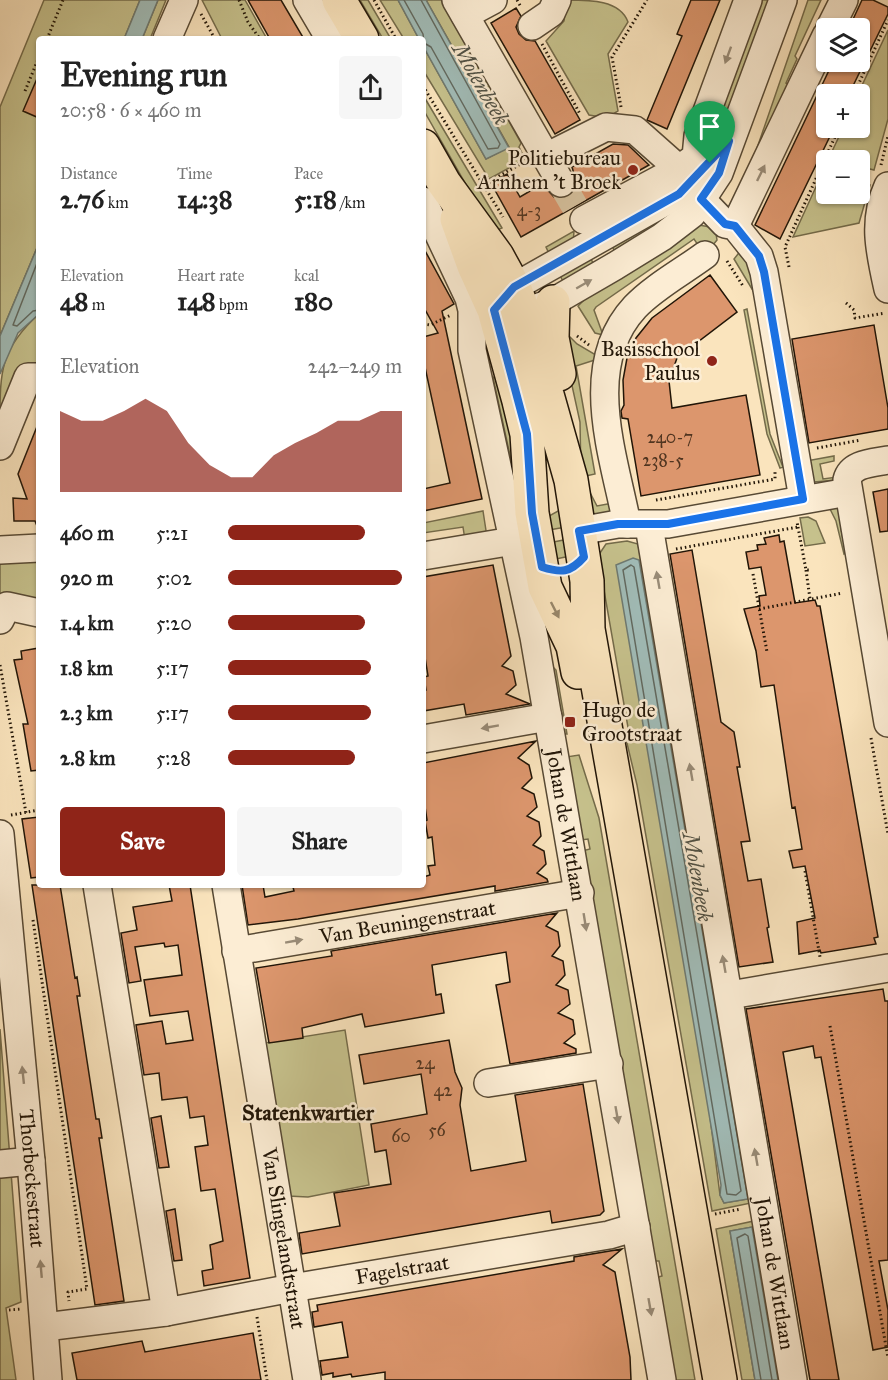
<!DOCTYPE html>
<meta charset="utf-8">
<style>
body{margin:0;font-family:"IM FELL Great Primer",serif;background:#f6f6f6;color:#222;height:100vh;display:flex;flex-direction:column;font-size:22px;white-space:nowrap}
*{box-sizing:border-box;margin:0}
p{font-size:20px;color:#767676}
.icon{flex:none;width:33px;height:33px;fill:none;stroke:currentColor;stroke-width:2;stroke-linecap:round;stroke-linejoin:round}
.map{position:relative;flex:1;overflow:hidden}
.side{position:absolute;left:36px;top:36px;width:390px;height:852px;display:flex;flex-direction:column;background:#fff;border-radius:6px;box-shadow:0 2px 4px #0004}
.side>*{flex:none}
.fabs{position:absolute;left:816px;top:18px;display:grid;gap:12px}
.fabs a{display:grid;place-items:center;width:54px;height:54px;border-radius:6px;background:#fff;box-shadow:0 2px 4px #0004;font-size:30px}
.pin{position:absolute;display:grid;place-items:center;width:51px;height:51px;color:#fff;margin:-62px -26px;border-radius:50% 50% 50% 0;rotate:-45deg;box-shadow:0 0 6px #0007}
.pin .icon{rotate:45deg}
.round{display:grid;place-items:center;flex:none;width:63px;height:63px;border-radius:6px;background:#f6f6f6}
.summary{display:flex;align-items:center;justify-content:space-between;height:102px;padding:0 24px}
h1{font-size:33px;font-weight:700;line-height:45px}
.metrics{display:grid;grid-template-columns:repeat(3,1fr);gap:9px;height:102px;padding:6px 24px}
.metrics div{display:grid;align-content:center}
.metrics b{font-size:26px;font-weight:700}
.metrics small{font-size:16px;font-weight:400}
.metrics p{font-size:16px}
.chart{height:168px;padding:12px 24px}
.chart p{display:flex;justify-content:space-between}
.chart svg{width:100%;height:108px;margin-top:6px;fill:#8f2418;opacity:.7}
.action{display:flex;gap:12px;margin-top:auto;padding:12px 24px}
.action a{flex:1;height:69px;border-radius:6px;background:#8f2418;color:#fff;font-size:24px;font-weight:700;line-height:69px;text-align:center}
.action a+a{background:#f6f6f6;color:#222}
ul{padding:0 24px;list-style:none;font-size:20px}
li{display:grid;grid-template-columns:96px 72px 1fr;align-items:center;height:45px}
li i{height:15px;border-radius:8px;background:#8f2418}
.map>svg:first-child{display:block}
.green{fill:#c6c18c;stroke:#746b4a;stroke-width:1.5;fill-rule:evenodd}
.water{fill:#a1bdb9;stroke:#6e7a72;stroke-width:1.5}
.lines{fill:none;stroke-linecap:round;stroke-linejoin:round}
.shore{stroke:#616960;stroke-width:1.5}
.building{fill:#dc966d;stroke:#211507;stroke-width:1.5}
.minor-tunnel{stroke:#d9c5a2;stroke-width:27;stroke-dasharray:27 14;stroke-linecap:butt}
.minor-casing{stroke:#574934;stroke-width:30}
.major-casing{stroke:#211507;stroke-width:36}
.path{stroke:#211507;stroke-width:3;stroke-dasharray:1.5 3;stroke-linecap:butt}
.minor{stroke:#fcedd4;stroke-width:27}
.major{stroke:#fae4bd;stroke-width:33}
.oneway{fill:#998c78}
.oneway2{fill:#98876b}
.route-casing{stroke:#fff;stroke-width:12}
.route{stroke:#1a73e8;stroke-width:8}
.poi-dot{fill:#8f2418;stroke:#fcedd4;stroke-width:2}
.labels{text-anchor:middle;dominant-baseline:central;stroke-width:5;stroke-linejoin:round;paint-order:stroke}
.number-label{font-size:18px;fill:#503520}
.poi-label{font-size:21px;fill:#211507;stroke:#fcedd4;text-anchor:end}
.street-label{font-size:21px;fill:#211507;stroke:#fcedd4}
.water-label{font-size:22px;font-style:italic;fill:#4e5045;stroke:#fcedd4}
.neighbourhood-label{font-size:22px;font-weight:bold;fill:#211507;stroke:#fcedd4}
</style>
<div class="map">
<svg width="888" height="1380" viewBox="0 0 888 1380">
<rect width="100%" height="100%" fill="#fae4bd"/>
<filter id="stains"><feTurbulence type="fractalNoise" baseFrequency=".00333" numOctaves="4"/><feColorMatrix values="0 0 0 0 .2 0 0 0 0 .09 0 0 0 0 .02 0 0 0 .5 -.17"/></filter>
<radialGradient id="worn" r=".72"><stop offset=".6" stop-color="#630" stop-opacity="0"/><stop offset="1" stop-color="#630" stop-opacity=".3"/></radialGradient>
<path class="green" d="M44,0H140L124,39H39V243L0,336V107Z
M158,0H166L150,39H142Z
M202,0H245L267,39H222Z
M360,0H368L391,39H383Z
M380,0H398L419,39H404Z
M426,0H441L521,143L519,147L525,159L489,179L423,70V46L486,159L509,147Z
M567,0C590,0 620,0 628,22L608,54L618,111L607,118L589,115L546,41L564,21Z
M759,0H773L722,128L705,157Z
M808,0H821L795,56L797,59L786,83L794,86L744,186Z
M888,30V119L874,170L866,168L862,182L870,185L859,223L793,237L826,165V194H860V160H828L843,128H860L858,94Z
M423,95L502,228L493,232L423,109Z
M682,211L615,253L612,245L667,212Z
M699,225L715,228L717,240L708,251H702L694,239L596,307L594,310L603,335L595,333L578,306L590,294Z
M574,231L573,244L551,258L546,247Z
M742,249L757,269L755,294L734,259Z
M586,258L591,259L594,265L564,284L560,275Z
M747,309L770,434L783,467L780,468L767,434L744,310Z
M39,314V364L0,421C0,372 0,349 39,314Z
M565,332L577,344L601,358L576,366L595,474L581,477L580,422L564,349Z
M496,375L515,407L517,487L493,378Z
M834,456V461L820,464L823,479L837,477V480L814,482L806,461Z
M585,483L597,506L613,503L609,515L593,516Z
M836,503L846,523L841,529L844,543L850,550L844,554L836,521L830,509Z
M483,511L487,537L465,540L463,527L423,533V523Z
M558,511L562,512L572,526L543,531L549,516Z
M808,517L816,521L825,543L805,546L800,518Z
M574,538L570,556L556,559L543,544Z
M627,541L638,544L640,555L751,1203L712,1211L637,785L625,735L629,733L598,556L606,544ZM639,560L748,1199L724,1203L720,1195Z
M39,558V606L5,597L0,593V560Z
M551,665L556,670L567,734H564Z
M579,755L599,818L695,1380H673L655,1278L662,1276L659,1261H653L582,851L590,849L588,839L581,840L566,757Z
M0,1029L21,1302L6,1308L16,1380H0Z
M345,1030L369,1185L308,1197L288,1196L264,1043Z
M754,1221L789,1380H778L752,1227L730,1231L755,1380H742L716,1229Z"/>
<path class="water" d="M140,0H158L142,39H124Z
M398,0H426L509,148L486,159L423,46V39H419Z
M39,243V314L18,333L0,374V336Z
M633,558L639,560L748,1199L724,1203L720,1195L721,1185L616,565Z
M752,1227L778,1380H755L730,1231Z"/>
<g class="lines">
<path class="shore" d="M404,0L423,34L424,43L431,47L488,149L498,148L500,144L421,0
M39,258L13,325L17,326L33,311L39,310
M631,565L634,567L741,1191L736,1195L727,1194L623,570Z
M761,1380L737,1238L745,1234L748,1236L772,1380"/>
</g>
<path class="building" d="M248,0H281L304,39H270Z
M691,0H720L667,129L647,120L682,36L677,34Z
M862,0H873L888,7V14L849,94H826V128H834L780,239L755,225L833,62H860V28H849Z
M516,8L521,16L516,27L519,34L526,40L535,41L580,120L555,134L491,23Z
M39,74V118L23,111Z
M613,144L628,145L649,165L521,237L491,183L507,174L520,197L542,184L554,197H568L577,184L572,167Z
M423,247L454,304L442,311L482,499L423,511V489L450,483L423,358V337L438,333L423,306Z
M710,275L737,312L677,358L669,381L672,408L746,395L760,475L641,496L628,419L622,418L621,411L624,405L623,380L627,358L636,338L652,318Z
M874,325L888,408V429L809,443L792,339Z
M38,424L39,526H37L35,521H14L13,498L27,499L18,474Z
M888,489V531L880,532L873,492Z
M779,535L780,542L784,541L795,603L815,600L817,606H820L878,937L874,938L876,944L821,953L820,950L799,954L797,922L815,918L805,866L793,868L789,851L802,849L795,807L792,808L774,685L761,687L756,651L744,609L760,606L759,596L766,595L761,567L749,569L746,552L758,550L757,545L766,544L764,538Z
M692,550L721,722L734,732L740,767H737L750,841L741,842L748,881L761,879L769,927L767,928L773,962L739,967L670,554Z
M493,565L511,656L502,666L513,671L516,685L506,694L530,704L466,715L464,704L423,711V690H426L424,677L428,676L423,645V577Z
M39,648V770L31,771L23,724H28L14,660L22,659L21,651Z
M536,741L518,758L529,765L532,778L522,788L534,794L537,807L527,816L539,822L541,836L533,845L544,851L546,864L537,873L547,879L548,882L495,891V886L298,919L248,925L242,885H263L265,897L294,891L293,887L303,885H423V877L430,875L428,866L435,865L432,837L428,838L425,821L427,820L423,793V763Z
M39,817V877L31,878L22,819Z
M32,885H60L75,978L77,977L80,996H77L96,1119H99L102,1138H99L124,1301L95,1305Z
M169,885H190L250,1278L204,1286L202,1271L213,1269L210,1245L223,1241L215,1189L201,1191L195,1147L208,1145L204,1116L190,1118L187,1097L162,1100L159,1073L144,1075L136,1025L162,1021L166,1044L193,1040L188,1011L150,1016L144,980L182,975L178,945L165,947L164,943L135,947L141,981L129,983L121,933L137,930L133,907L172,901Z
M557,913L546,926L558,932L560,946L552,956L563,961L565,975L556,985L568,990L570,1004L558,1013L573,1020L575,1034L564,1043L576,1049V1053L510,1064L496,985L510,982L506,952L432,965L436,995L441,994L444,1013L365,1027L362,1014L302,1028L303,1038L269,1043L256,968L332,956L331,951Z
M883,989L885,1001H888V1260L879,1261L888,1310V1347L873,1350L821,1057L815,1058L813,1046L783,1052L839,1380H810L746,1009Z
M449,1040L455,1072L462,1088L460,1105L471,1171L526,1161L515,1095L583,1084L604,1211L600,1215L552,1223L550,1211L302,1254L299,1233L340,1226L334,1193L391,1184L386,1150L375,1152L371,1124L427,1114L421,1074L364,1084L359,1055Z
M161,1116L169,1167L159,1168L151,1118Z
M175,1209L182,1260L174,1261L166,1211Z
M622,1249L603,1265L615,1272L630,1357L631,1380H385V1372L352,1377L351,1374L333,1377V1373L322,1375L320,1361L348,1357L342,1322L314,1327L312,1312L318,1311L317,1305L574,1261V1257Z
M253,1333L261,1380H77L72,1353L142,1341L145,1352Z"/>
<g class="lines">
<path class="minor-tunnel" d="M561,183L575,207"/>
<g class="minor-casing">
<g id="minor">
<path d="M307,0L330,39"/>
<path d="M456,0L561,183"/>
<path d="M465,15L493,0"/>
<path d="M532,26L551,13L557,0"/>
<path d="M830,28L844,0"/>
<path d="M167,39L184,0"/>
<path d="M546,157L606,127L635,130L679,169L701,199L725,224L735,226L759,256L764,272L803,499"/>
<path d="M888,186C872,221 880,253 888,289"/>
<path id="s1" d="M423,201L469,298L472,310V350L534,637L662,1380"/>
<path d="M584,220L679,169L696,157L698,136L748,0"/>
<path d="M735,226L826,36"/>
<path d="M500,303L514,287L679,194L703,171"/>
<path d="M534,309L553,302L615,266L662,237L692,214L719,173L783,0"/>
<path d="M0,446L28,377H39"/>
<path d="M888,460C873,463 851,463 847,480L888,723"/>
<path d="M627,524C614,456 580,366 635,307C654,287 682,272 705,255"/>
<path id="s2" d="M649,526L793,1380"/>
<path d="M579,531L618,524H668L848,492"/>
<path d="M0,550L39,548"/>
<path d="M423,556L531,538"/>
<path d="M0,620L7,606L39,613"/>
<path d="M423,739L548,717"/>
<path id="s3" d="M0,834L31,1161L48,1380"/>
<path d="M97,885L166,1312"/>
<path id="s4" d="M226,885L307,1380"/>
<path id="s5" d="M236,951L580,893"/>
<path d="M730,995L888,968"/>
<path d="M488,1083L609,1064"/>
<path d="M0,1164L31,1161"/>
<path id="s6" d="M45,1327L166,1312L292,1288L609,1235L636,1227"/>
</g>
</g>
<g class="major-casing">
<path id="major" d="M339,0L362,39
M423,146L444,183L497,256L514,287L524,313L571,480L587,581L588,629L720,1380
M457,219L474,266L494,310L519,401L527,434L532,513L545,587L573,646L578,672
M553,302L552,338L559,374"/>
</g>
<path class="path" d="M239,0L248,22L260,39
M374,0L396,39
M517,0L521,7
M201,14L215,39
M47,39L63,0
M542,44L580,114
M423,86L503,217
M25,91L39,57
M854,94L888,20
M621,107L612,57L647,0
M881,165L888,136
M483,185L524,162
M727,261L743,286
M789,267L785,247L839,128
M846,303L854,310L855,318L885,313
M423,324L430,325L451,315
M577,336L589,345
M817,448L861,440
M656,500L775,479V472
M798,527L806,570H810
M676,549L798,527L797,522
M806,570L810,599
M753,574L767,652
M759,609L843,593
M0,665L26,813
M871,738L888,834
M11,815L39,810
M805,871L820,957
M33,920L87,1289L68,1292L69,1301
M830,1026L888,1358
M715,1214L741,1209
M9,1310L21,1309
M257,1317L267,1380"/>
<use href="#minor" class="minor"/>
<use href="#major" class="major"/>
</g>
<defs><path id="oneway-solid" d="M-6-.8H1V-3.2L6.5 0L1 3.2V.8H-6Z" transform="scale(1.5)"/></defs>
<g class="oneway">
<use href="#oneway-solid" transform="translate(728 55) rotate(110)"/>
<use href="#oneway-solid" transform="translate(761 173) rotate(-64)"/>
<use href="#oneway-solid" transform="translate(584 284) rotate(-30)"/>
<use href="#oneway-solid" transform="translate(658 580) rotate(-100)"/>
<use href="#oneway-solid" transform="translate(490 727) rotate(170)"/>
<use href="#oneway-solid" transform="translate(691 772) rotate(-100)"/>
<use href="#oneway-solid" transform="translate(585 922) rotate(81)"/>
<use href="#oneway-solid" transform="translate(294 941) rotate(-10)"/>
<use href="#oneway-solid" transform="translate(724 964) rotate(-100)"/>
<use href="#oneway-solid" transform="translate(23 1075) rotate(-96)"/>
<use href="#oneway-solid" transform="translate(617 1115) rotate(80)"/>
<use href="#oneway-solid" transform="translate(756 1157) rotate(-100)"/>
<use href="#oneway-solid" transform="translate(41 1269) rotate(-95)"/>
<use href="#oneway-solid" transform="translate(650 1307) rotate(80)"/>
</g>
<use class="oneway2" href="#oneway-solid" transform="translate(555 610) rotate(63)"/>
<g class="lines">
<g class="route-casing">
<path id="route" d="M729,141L719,173L701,199L725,224L735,226L759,256L764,272L803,499L668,524H618L579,531L584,557C570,573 561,573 542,567L532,513L527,434L494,310L514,287L679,194Z"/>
</g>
<use href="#route" class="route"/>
</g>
<g class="poi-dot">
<circle cx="633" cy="170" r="6"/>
<circle cx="712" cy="361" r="6"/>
<rect x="564" y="716" width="12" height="12" rx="3"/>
</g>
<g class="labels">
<g class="number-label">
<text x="529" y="210">4-3</text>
<text x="670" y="437">240-7</text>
<text x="663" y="460">238-5</text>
<text x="425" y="1063">24</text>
<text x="443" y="1090">42</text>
<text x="437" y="1130">56</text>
<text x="401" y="1136">60</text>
</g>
<g class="poi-label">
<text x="621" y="158">Politiebureau<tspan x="621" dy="24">Arnhem 't Broek</tspan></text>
<text x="700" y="349">Basisschool<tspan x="700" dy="24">Paulus</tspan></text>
<text x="582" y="710" text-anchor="start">Hugo de<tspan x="582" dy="24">Grootstraat</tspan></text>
</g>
<g class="street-label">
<text stroke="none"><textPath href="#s1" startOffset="644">Johan de Wittlaan</textPath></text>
<text stroke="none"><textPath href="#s5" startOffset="174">Van Beuningenstraat</textPath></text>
<text stroke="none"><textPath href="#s3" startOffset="346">Thorbeckestraat</textPath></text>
<text stroke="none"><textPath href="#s4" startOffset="358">Van Slingelandtstraat</textPath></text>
<text stroke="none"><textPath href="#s6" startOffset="362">Fagelstraat</textPath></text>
<text stroke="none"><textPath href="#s2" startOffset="758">Johan de Wittlaan</textPath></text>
</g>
<g class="water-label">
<text transform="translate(481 84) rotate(60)">Molenbeek</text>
<text transform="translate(698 877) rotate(80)">Molenbeek</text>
</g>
<g class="neighbourhood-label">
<text x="308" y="1112">Statenkwartier</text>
</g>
</g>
<rect width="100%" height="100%" filter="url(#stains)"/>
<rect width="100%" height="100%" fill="url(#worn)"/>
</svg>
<div class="fabs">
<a><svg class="icon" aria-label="layers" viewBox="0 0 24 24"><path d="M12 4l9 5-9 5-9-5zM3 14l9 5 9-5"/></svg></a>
<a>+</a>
<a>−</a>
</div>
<div class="pin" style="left:710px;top:163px;background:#1e9e55"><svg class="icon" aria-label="arrive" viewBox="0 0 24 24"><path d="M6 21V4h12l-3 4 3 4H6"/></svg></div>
<section class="side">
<div class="summary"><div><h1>Evening run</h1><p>20:58 · 6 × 460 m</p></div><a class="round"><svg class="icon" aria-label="share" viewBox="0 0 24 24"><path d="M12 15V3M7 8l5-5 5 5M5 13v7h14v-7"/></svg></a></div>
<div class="metrics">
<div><p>Distance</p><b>2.76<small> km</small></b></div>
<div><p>Time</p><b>14:38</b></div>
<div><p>Pace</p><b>5:18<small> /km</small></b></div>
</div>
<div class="metrics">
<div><p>Elevation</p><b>48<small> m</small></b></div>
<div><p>Heart rate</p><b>148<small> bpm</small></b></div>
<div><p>kcal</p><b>180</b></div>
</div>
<div class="chart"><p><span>Elevation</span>242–249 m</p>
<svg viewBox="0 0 160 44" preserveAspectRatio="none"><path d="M0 44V11L10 15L20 15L30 11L40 6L50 11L60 24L70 33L80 38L90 38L100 29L110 24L120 20L130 15L140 15L150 11L160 11V44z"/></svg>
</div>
<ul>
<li><b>460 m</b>5:21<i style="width:79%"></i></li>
<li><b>920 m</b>5:02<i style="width:100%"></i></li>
<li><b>1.4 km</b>5:20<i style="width:79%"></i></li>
<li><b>1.8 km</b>5:17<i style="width:82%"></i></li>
<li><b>2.3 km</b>5:17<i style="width:82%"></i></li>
<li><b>2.8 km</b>5:28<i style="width:73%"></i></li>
</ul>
<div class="action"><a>Save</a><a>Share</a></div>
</section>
</div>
